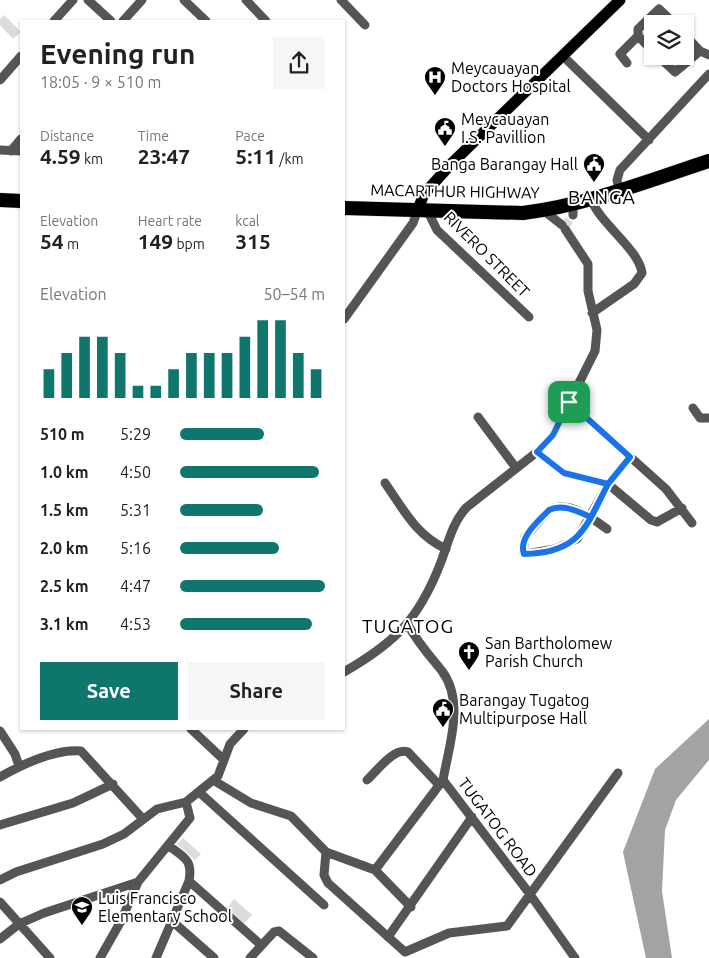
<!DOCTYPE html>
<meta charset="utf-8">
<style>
body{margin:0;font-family:Ubuntu,sans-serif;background:#f6f6f6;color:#222;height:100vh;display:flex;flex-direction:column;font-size:19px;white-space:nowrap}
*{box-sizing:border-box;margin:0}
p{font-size:16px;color:#767676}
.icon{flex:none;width:28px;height:28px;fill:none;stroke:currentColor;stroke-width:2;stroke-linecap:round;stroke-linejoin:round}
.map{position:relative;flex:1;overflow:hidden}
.panel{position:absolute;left:20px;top:20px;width:325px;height:710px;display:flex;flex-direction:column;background:#fff;border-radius:0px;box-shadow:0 1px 4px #0004}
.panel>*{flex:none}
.controls{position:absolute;left:644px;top:15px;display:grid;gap:10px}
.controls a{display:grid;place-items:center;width:50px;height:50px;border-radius:0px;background:#fff;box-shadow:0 1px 4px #0004;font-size:25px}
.pin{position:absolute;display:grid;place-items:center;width:42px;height:42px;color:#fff;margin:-21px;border-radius:10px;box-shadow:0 2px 8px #0006}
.round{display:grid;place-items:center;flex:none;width:52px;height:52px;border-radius:0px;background:#f6f6f6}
.headline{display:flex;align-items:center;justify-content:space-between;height:85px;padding:0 20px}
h1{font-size:28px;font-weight:700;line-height:38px}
.stats{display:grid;grid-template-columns:repeat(3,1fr);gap:8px;height:85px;padding:5px 20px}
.stats div{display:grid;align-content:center}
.stats b{font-size:21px;font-weight:700}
.stats small{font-size:14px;font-weight:400}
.stats p{font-size:14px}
.chart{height:140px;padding:10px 20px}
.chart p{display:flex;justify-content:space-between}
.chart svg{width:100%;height:90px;margin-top:5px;stroke:#0f766e;stroke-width:6}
.action{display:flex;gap:10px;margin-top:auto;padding:10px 20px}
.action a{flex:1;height:58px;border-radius:0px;background:#0f766e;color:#fff;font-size:20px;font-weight:700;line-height:58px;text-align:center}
.action a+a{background:#f6f6f6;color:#222}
ul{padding:0 20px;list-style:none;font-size:16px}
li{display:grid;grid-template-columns:80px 60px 1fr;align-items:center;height:38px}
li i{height:12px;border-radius:6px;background:#0f766e}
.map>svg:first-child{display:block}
.green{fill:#dcdcdc}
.water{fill:#a3a3a3}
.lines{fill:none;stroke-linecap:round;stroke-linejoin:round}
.minor-tunnel{stroke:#d9d9d9;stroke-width:9;stroke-dasharray:9 4.5;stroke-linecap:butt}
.major-casing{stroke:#dbdbdb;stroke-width:12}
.highway-casing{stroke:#dbdbdb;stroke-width:15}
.minor{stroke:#555;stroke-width:9}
.major{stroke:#000;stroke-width:11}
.highway{stroke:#000;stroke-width:14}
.route-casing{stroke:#fff;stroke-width:10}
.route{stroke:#1a73e8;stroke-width:6}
.labels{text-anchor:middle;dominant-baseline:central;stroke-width:4;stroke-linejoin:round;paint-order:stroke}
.poi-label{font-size:16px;fill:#000;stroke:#fff;text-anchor:start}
.street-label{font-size:16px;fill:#000;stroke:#fff}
.quarter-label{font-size:19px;letter-spacing:1px;fill:#000;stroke:#fff}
</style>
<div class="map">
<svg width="709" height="958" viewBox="0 0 709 958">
<rect width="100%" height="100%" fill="#fff"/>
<path class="green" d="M4,15L21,32L13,39L0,25V19Z
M183,838L201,854L195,860L177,844Z
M234,899L252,915L241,927L225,911Z"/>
<path class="water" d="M709,719V760L676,800L665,830L662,891L672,958H646L623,852L655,769Z"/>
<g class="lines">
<path class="minor-tunnel" d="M564,227L573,215"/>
<g class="major-casing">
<path id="major" d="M418,209L424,194L451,164L620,0"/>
</g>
<g class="highway-casing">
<path id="highway" d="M0,200L21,201
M344,208L523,213C587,205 648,181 709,161"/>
</g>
<path class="minor" d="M88,0L111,21
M184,0L206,21
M246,0L266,21
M341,0L365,25
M54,21L73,0
M123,21L142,0
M685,35L700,51L709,55
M638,36L652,50
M563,56L649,140
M658,56L675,72L700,51
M627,63L620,54L638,36V29L659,9L675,24
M0,80L21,56
M0,150L21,151
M11,151L21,139
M619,191L617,180L620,170L709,74
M591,199C600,224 639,249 642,273L634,284L592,313
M573,204V215
M427,210L437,230L529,317
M543,210L562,225
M344,319L413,223L418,209
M569,402L666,489L692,523
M693,408L700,418H709
M478,417L516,468
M537,452L564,473L608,484L651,520L657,522L682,508
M385,483C404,510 415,534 446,549
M607,529C592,518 569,500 549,510L525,537L523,552L526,554L555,549L577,539L608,484L630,457
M408,625C418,643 429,655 442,671C465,702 449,745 443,780L529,893L575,958
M344,672C396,642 419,619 441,562C448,543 453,521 467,507L537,452L553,435L595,351L597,330L588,291V264L565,229
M191,729L223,759
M0,731L15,754L19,766
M0,777C23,764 55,749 81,751L143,819
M213,780L251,803L291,816L326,852L324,875L328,883L405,952L449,933L507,926L618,773
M367,780C377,771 394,747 408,752L439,785
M199,792L324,905
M0,825L73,803L113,784
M326,852L375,870L411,907
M375,870L443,780
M0,880L16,872L103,844L124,834L157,809L186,802L218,776L230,744L244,729
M189,881L261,945
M0,902L50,958
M172,921L214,958
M388,937L472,817
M0,939L19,924L44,913L138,882L190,818L186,802
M100,958L121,921L138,882
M156,958L189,881C193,859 184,858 168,845
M250,958L274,932L279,931L313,958"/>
<use href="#major" class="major"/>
<use href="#highway" class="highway"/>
</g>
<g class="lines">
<g class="route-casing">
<path id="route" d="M569,402L553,435L537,452L564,473L608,484C586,527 580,553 524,554C518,537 539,521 549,510C563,503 578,512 591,517L608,484L630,457L569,402"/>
</g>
<use href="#route" class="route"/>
</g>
<defs>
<g id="hospital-pin" transform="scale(1.125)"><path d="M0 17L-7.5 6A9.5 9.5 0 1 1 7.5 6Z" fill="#000" stroke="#fff"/><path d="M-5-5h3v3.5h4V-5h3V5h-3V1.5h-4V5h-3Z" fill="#fff"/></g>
<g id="civic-pin" transform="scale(1.125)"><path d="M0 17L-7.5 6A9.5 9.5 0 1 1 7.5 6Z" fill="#000" stroke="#fff"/><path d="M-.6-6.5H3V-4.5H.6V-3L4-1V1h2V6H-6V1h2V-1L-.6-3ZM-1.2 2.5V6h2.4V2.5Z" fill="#fff"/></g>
<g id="church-pin" transform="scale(1.125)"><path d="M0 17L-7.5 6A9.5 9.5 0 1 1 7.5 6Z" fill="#000" stroke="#fff"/><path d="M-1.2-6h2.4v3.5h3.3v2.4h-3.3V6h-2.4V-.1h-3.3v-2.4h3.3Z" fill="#fff"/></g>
<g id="school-pin" transform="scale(1.125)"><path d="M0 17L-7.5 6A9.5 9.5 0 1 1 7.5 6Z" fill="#000" stroke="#fff"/><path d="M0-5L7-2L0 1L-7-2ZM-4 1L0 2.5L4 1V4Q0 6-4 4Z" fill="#fff"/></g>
</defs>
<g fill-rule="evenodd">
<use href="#hospital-pin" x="435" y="77"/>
<use href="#civic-pin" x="445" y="128"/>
<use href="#civic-pin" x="594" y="164"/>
<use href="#church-pin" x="469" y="652"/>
<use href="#civic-pin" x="443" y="709"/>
<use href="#school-pin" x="82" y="907"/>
</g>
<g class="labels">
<g class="poi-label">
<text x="451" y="68">Meycauayan<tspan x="451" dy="18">Doctors Hospital</tspan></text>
<text x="461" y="119">Meycauayan<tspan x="461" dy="18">I.S. Pavillion</tspan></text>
<text x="578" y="164" text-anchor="end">Banga Barangay Hall</text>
<text x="485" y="643">San Bartholomew<tspan x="485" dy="18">Parish Church</tspan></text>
<text x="459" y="700">Barangay Tugatog<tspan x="459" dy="18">Multipurpose Hall</tspan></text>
<text x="98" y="898">Luis Francisco<tspan x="98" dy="18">Elementary School</tspan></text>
</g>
<g class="street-label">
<text transform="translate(455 191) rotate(1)">MACARTHUR HIGHWAY</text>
<text transform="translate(487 254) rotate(45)">RIVERO STREET</text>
<text transform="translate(498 827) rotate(53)">TUGATOG ROAD</text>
</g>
<g class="quarter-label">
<text x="602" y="197">BANGA</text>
<text x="408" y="626">TUGATOG</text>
</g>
</g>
</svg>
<div class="controls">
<a><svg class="icon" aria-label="layers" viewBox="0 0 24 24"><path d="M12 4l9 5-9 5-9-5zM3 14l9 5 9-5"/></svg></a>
</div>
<div class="pin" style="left:569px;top:402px;background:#1e9e55"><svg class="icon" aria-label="arrive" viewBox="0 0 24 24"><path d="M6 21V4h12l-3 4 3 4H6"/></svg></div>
<section class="panel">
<div class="headline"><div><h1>Evening run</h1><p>18:05 · 9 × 510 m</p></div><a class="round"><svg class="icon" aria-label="share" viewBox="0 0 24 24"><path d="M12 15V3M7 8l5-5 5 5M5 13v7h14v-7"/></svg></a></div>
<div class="stats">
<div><p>Distance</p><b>4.59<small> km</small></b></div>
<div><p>Time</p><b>23:47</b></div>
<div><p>Pace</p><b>5:11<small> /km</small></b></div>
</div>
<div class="stats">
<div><p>Elevation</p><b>54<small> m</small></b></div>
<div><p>Heart rate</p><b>149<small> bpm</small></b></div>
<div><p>kcal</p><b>315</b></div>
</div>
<div class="chart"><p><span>Elevation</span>50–54 m</p>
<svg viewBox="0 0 160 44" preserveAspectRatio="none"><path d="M5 44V30M15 44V22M25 44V14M35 44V14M45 44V22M55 44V38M65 44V38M75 44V30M85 44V22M95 44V22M105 44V22M115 44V14M125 44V6M135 44V6M145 44V22M155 44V30"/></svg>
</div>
<ul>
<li><b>510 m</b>5:29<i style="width:58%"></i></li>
<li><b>1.0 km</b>4:50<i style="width:96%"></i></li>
<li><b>1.5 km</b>5:31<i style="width:57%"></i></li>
<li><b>2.0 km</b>5:16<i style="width:68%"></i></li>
<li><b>2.5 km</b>4:47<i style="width:100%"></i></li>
<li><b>3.1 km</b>4:53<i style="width:91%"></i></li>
</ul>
<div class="action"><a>Save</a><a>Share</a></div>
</section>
</div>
